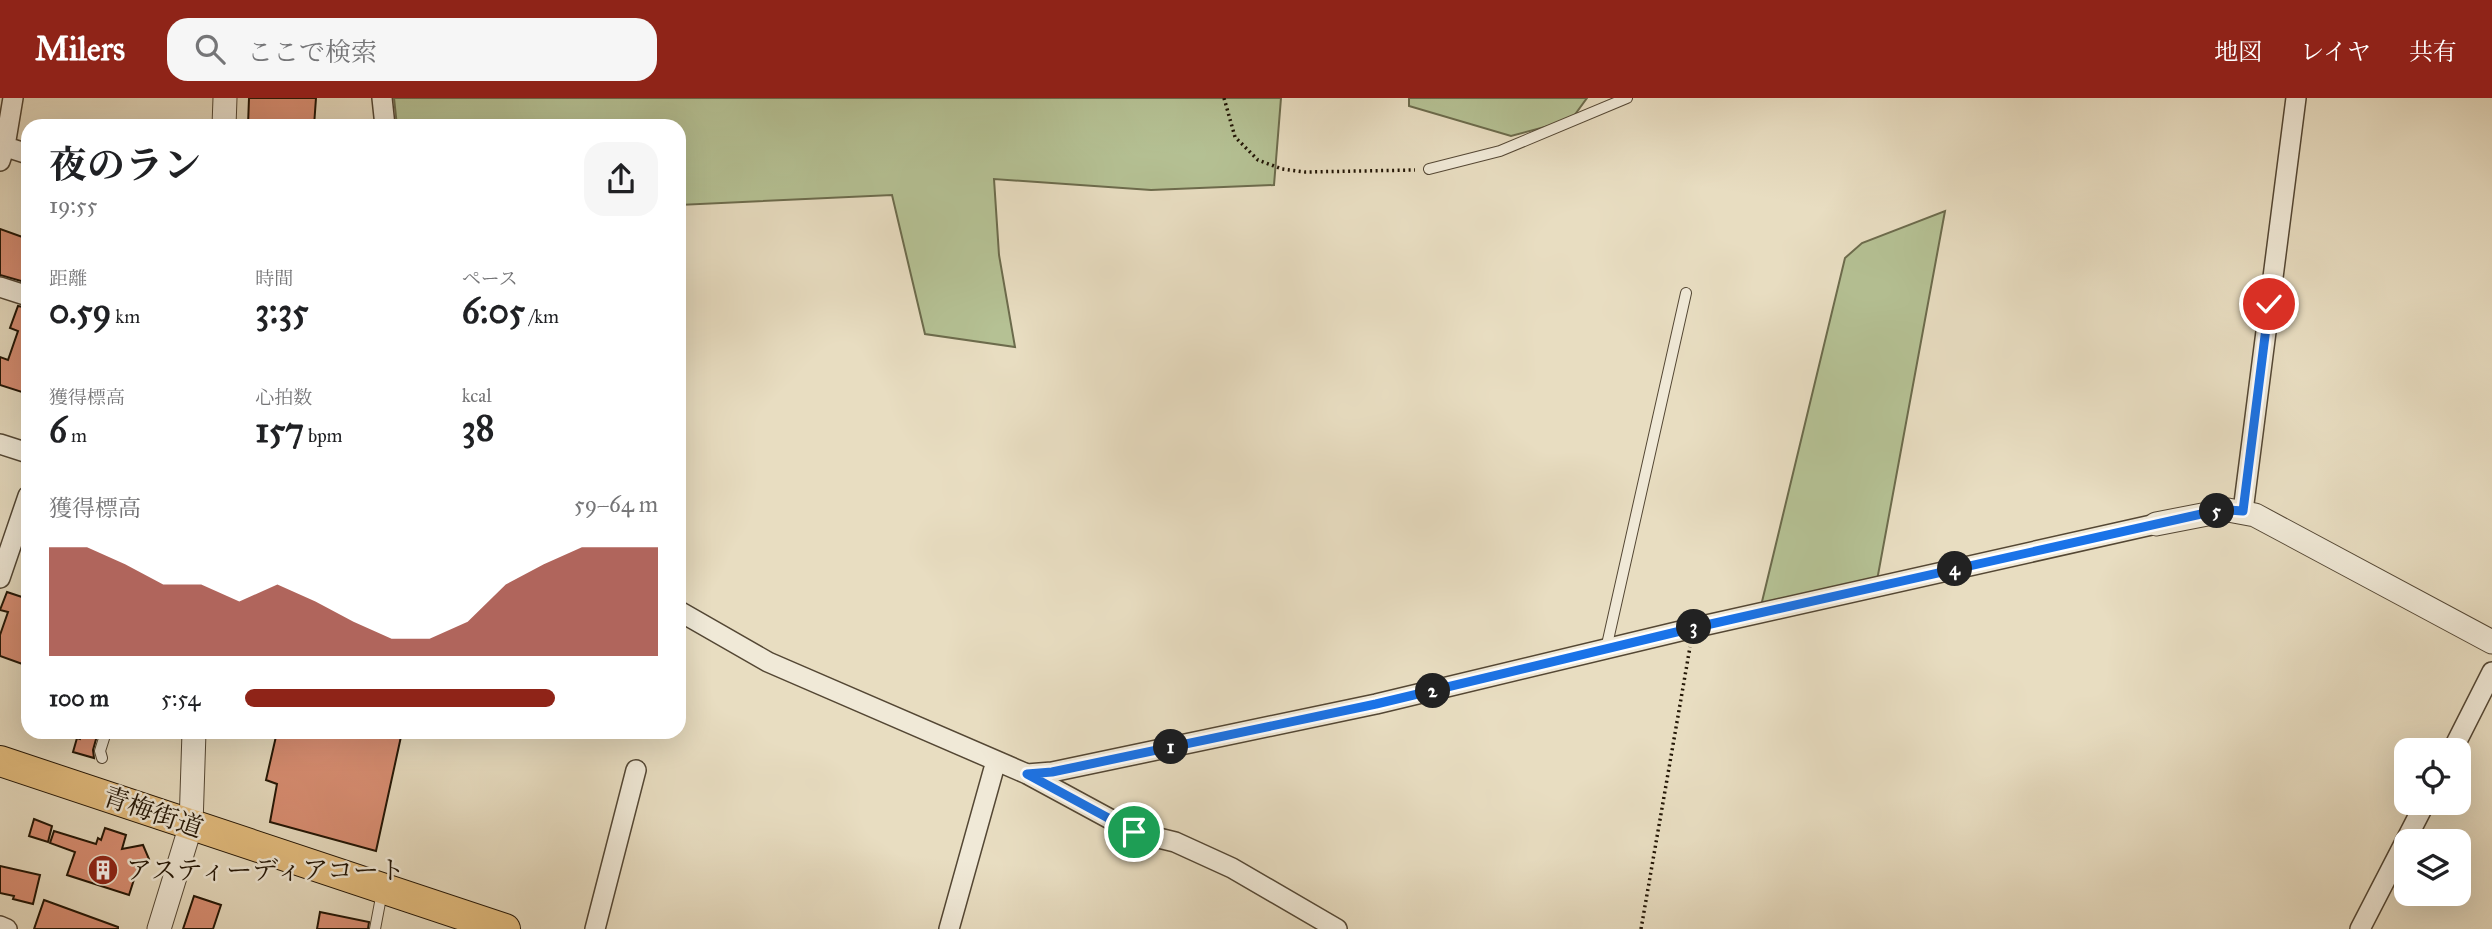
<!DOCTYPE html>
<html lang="ja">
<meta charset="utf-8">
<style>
body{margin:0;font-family:"IM FELL Great Primer","Noto Serif JP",serif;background:#f6f6f6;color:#202124;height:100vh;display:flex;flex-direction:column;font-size:26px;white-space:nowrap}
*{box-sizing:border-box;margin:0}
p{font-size:23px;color:#757577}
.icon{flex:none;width:38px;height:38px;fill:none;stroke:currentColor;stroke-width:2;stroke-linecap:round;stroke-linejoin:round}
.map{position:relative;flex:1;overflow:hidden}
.drawer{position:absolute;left:21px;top:21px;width:665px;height:620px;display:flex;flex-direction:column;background:#fff;border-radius:21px;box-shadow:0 7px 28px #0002}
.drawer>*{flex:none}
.controls{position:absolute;left:2394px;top:640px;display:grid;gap:14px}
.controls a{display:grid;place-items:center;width:77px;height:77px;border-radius:14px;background:#fff;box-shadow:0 7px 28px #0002;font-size:35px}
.pin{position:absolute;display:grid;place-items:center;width:60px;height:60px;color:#fff;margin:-30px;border:4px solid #fff;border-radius:50%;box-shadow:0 2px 7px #0007}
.km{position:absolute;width:35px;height:35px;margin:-18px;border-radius:50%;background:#222;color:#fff;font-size:19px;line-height:35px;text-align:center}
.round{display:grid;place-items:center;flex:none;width:74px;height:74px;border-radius:21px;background:#f6f6f6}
.summary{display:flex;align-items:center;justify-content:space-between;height:119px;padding:0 28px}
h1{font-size:38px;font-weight:700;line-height:52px}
.metrics{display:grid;grid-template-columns:repeat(3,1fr);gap:10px;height:119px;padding:7px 28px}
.metrics div{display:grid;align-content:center}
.metrics b{font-size:35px;font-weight:700}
.metrics small{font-size:19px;font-weight:400}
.metrics p{font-size:19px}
.chart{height:196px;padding:14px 28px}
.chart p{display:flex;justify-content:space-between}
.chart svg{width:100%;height:126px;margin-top:7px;fill:#8f2418;opacity:.7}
ul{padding:0 28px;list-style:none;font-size:23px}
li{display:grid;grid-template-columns:112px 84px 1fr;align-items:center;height:52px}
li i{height:18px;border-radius:9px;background:#8f2418}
header{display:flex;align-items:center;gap:42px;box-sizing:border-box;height:98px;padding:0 35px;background:#8f2418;color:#fff}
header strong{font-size:33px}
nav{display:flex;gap:38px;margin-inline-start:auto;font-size:24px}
.search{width:490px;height:63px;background:#f6f6f6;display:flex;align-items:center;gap:18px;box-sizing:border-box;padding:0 24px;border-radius:21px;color:#757577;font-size:26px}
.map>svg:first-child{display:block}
.green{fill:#b5c194;stroke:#6c6b4c;stroke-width:2}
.building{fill:#da8f74;stroke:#221505;stroke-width:2}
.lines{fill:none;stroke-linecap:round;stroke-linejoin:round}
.service-casing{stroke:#544734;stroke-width:12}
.minor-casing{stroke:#544734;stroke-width:22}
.tertiary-casing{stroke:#544734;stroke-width:25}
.primary-casing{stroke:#221505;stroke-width:32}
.path{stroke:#221505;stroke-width:3.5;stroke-dasharray:2 3.5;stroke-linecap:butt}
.service{stroke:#f0e9d7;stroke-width:10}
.minor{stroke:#f0e9d7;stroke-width:19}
.tertiary{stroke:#f0e9d7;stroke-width:23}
.primary{stroke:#e4be80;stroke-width:30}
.route-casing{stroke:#fff;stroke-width:14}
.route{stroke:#1a73e8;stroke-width:9}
.labels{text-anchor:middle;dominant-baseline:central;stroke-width:5;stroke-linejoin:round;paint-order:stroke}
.street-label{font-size:26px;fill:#221505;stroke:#f0e9d7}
.poi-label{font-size:26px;fill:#221505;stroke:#f0e9d7;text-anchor:start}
</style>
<header>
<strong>Milers</strong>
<div class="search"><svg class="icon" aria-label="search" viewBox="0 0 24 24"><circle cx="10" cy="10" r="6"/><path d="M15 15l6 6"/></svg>ここで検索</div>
<nav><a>地図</a><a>レイヤ</a><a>共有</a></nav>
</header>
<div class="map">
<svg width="2492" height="831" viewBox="0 0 2492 831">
<rect width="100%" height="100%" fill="#e8ddc1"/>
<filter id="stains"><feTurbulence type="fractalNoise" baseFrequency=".00286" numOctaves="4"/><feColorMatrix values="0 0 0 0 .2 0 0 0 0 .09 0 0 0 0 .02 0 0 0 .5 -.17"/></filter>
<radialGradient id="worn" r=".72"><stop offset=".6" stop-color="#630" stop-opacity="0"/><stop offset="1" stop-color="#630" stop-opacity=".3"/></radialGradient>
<path class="green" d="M394,0H1281L1274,87L1151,92L994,81L999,157L1015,249L925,236L892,97L679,107V28H397Z
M1409,0H1587L1571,22L1511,38L1409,8Z
M1945,113L1876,488L1760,512L1845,160L1862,145Z"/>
<path class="building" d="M249,0H316L314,28H248Z
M0,131L28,141V185L0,177Z
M18,208L28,210V296L0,287V259L8,262L18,233L10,230Z
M7,494L28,501V568L0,558V537L8,514L0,512Z
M83,634H98L93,652L94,660L73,654L77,640L80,641Z
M277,634H402L376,753L270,724L277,686L266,682Z
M34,721L52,728L48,744L29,738Z
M105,730L126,737L122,751L143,747L149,761L144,764V767L138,769L129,797L67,777L75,754L50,745L54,733L96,746L98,740L101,742Z
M0,768L40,777L33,806L13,801L14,798L0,795Z
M194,798L221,807L213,831H183Z
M44,802L118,829V831H34Z
M320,814L369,824L368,831H317Z"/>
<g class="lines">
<g class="service-casing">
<path id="service" d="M1429,71L1500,53L1627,0
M1606,551L1686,195
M68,635L69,634
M102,660L100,653L106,634
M375,831L382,794"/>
</g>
<g class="minor-casing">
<path id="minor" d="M382,0L385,28
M0,47L28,56
M0,63L5,48L13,0
M0,189L28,198
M0,346L28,355
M2243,413L2296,0
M0,480L28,398
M679,513L768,564L1027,676L1134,734L1175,744L1232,770L1337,831
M2452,653L2492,574
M1027,676L1052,674L1376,606L1693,530L2156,426
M0,828L7,831
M595,831L636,672
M949,831L996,663
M2360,831L2425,705"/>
</g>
<g class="tertiary-casing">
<path id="tertiary" d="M224,28L225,0
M2156,426L2228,412L2255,417L2492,544
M159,831L191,727L194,634"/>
</g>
<g class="primary-casing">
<path id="primary" d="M0,663L505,831"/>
</g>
<path class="path" d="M1224,0L1235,39L1258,62L1282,71L1305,74L1415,72
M1641,831L1690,549"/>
<use href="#service" class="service"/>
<use href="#minor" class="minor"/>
<use href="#tertiary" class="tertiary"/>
<use href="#primary" class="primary"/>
</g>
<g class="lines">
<g class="route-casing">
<path id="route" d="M1134,734L1027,676L1052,674L1376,606L1693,530L2210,414L2228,412L2243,413L2269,206"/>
</g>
<use href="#route" class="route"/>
</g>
<defs>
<g id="building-disc" transform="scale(1.575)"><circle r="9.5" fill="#8f2418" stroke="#f0e9d7"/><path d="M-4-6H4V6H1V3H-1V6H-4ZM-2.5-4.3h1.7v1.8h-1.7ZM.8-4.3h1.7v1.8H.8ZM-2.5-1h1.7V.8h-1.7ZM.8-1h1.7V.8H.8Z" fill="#fff"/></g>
</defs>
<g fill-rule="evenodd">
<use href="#building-disc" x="103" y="772"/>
</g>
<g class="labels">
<g class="street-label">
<text transform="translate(153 714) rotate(19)">青梅街道</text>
</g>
<g class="poi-label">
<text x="126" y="772">アスティーディアコート</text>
</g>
</g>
<rect width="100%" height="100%" filter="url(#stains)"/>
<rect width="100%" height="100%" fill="url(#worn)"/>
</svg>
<div class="controls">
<a><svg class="icon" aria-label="locate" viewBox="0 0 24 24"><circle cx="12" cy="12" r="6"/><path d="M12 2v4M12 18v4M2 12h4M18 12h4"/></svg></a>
<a><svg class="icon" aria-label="layers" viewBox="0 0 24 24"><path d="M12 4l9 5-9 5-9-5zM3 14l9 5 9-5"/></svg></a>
</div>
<div class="pin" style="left:1134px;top:734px;background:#1e9e55"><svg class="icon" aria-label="arrive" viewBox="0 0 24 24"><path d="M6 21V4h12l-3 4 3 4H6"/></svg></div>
<div class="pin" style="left:2269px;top:206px;background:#d93025"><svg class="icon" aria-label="check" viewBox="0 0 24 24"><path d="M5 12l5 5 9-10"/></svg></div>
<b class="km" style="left:1171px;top:649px">1</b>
<b class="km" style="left:1433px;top:593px">2</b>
<b class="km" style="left:1694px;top:529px">3</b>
<b class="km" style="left:1955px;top:471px">4</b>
<b class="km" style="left:2217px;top:413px">5</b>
<section class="drawer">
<div class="summary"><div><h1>夜のラン</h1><p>19:55</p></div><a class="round"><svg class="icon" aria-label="share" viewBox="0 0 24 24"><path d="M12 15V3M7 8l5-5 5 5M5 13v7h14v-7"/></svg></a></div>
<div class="metrics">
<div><p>距離</p><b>0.59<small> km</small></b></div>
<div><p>時間</p><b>3:35</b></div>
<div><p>ペース</p><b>6:05<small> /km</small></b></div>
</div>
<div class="metrics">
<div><p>獲得標高</p><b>6<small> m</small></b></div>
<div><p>心拍数</p><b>157<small> bpm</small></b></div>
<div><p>kcal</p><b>38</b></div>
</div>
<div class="chart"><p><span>獲得標高</span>59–64 m</p>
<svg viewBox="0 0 160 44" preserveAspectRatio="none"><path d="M0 44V6L10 6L20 12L30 19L40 19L50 25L60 19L70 25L80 32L90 38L100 38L110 32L120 19L130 12L140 6L150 6L160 6V44z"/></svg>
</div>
<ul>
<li><b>100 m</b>5:54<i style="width:75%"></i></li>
</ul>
</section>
</div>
